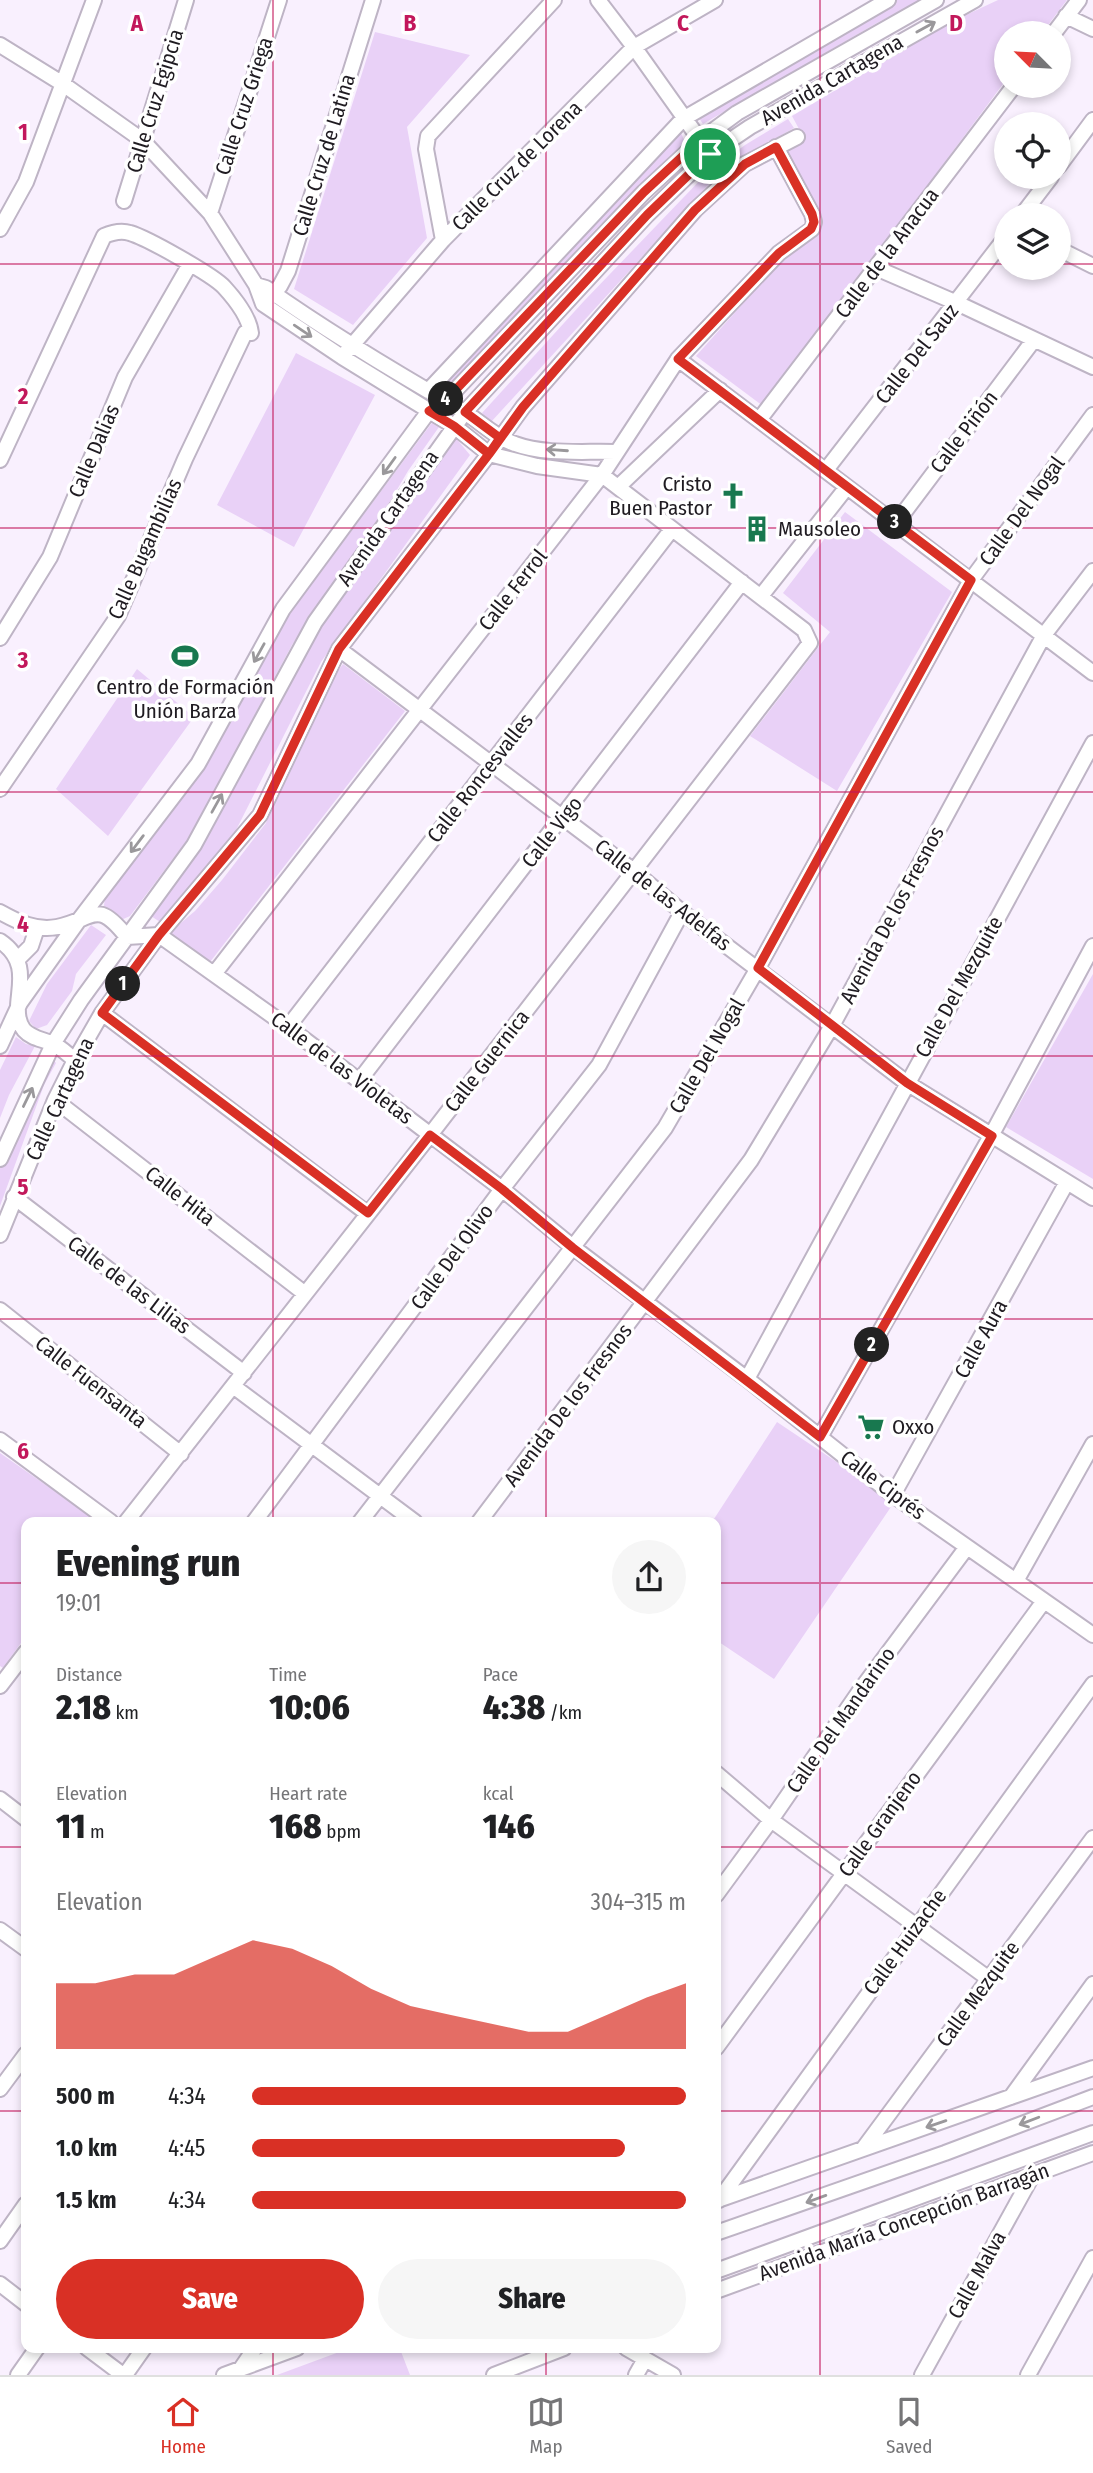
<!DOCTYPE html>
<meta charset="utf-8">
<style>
body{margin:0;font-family:"Fira Sans Condensed",sans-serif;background:#f6f6f6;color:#202124;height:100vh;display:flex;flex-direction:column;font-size:26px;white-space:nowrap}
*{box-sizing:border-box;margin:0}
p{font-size:23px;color:#757577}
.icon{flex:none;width:38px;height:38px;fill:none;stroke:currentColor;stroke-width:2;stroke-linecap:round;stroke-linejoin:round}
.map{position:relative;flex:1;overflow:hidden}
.details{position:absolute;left:21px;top:1517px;width:700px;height:836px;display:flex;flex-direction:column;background:#fff;border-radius:14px;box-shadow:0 4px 10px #0003}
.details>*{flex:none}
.needle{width:46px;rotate:294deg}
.tools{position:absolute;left:994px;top:21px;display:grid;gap:14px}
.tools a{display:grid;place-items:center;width:77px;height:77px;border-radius:50%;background:#fff;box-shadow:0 4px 10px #0003;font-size:35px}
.pin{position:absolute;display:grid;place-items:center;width:60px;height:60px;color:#fff;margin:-30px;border:4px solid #fff;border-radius:50%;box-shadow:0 2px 7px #0007}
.km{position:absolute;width:35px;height:35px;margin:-18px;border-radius:50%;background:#222;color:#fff;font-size:19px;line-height:35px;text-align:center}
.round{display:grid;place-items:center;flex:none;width:74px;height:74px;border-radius:37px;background:#f6f6f6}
.head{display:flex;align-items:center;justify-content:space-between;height:119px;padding:0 35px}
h1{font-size:38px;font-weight:800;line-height:52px}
.figures{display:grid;grid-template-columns:repeat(3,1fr);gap:10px;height:119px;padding:7px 35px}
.figures div{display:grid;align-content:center}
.figures b{font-size:35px;font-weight:800}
.figures small{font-size:19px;font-weight:400}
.figures p{font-size:19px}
.chart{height:196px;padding:14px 35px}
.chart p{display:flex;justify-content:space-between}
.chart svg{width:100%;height:126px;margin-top:7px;fill:#d93025;opacity:.7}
.primary-button{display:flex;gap:14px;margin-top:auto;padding:14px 35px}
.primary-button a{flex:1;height:80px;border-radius:42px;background:#d93025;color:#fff;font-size:28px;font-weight:800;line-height:80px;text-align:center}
.primary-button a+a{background:#f6f6f6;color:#202124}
ul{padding:0 35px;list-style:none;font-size:23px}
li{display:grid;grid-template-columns:112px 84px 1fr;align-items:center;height:52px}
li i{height:18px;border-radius:9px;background:#d93025}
.tab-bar{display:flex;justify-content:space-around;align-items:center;height:98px;border-top:2px solid #e0e0e0;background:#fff;font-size:19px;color:#757577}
.tab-bar a{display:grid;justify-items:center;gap:4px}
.tab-bar .active{color:#d93025}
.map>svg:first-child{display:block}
.green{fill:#e9d1f7}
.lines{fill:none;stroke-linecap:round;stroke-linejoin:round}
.minor-casing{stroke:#beb4c5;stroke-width:18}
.minor{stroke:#fff;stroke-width:14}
.oneway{stroke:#9a989b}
.route-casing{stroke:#fff;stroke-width:14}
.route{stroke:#d93025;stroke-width:9}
.grid{fill:none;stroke:#c2185b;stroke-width:2;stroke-opacity:0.55}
.labels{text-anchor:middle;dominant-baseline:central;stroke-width:7;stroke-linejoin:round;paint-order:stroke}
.street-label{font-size:21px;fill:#1f1b21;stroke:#fff}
.poi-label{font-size:21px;fill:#1f1b21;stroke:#fff;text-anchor:start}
.grid-label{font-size:23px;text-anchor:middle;font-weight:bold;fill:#c2185b;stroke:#fff;stroke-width:7;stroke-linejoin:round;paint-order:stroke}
</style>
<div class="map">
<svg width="1093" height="2375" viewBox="0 0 1093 2375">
<rect width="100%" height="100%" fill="#f9f0fe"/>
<path class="green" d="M897,0H921L877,23L703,124L697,115Z
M998,0H1067L1042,33H1006V80L763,406L696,356L780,262L822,225L787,149L805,140L792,116L949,23Z
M375,32L470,55L407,127L427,238L353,325L294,289Z
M788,119L794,128L738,160L710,183L491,422L482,413L584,301L707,173L745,145Z
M681,133L685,142L595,230L442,394L435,389L666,142Z
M296,353L375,395L294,547L217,505Z
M434,420L439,427L408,471L378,522L292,645L191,835L130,916L119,921L104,906L105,896L232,717L291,612Z
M455,437L470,455L321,662L231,840L189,896L160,922L148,914L318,627Z
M845,512L952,592L837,791L750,736L830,632L783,593Z
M343,664L405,711L210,962L169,933L195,911L222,880L266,823L272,804L331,680Z
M137,669L194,717L108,836L56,789Z
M91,925L106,935L76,974L72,991L47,1025L36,1029L29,1021L47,984Z
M1093,974V1179L1006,1127Z
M16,1037L26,1044L35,1046L9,1095L0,1118V1070Z
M49,1055L56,1063L44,1085L0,1206V1158Z
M777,1422L895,1501L774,1679L716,1640V1522H712Z
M0,1453L99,1522H26V1636L3,1668L0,1666Z
M350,2348L400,2349L410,2375H277Z"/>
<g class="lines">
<g class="minor-casing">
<path id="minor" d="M598,0L634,47L705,147
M1066,16L1093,29
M1054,33L1079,0
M0,45L63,84L142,140L210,213L256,285L263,304L342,357L454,426L489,454L537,466L602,475L804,630L810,643L430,1135L126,1522
M1059,166L1093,120
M124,201L186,0
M210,213L279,0
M1022,215L1051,177
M0,229L26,182L94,0
M443,240L426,149L428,136L554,0
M1059,249L1093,266
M876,268L957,303L1093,367
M256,285L266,288C328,332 395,372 461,410C479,420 494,437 515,444C545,455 583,451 615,452
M269,298L280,286L288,271L373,0
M342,357L443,240L634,47L715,0
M678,359L1093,673
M428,391L683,119L888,0
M759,420L1014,86
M0,460L104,236C113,232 121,230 130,233C147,238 213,275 224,287C235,299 249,317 251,333H245L185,459L118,616L0,789
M826,470L1006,237
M618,487L720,390
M896,523L1033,341
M761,596L847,487
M0,638L50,557L125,377L190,264
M339,649L635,872L682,912L907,1083L1093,1198
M0,912C18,922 36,931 57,927C95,919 96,898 127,937L159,935L288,1027L502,1189L574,1248L747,1379L893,1495L1093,1635
M0,941C40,968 5,1006 24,1030C32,1039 43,1039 53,1044C61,1047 68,1055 75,1060
M17,960L31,946L37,928
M214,974L602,475L678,359L779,253L812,229L814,222L812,214L776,147
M102,1013L368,1214
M288,1027L672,529
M0,1046L20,1003L79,920L198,764L283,609L429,411L445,401L644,192L699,141L737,113L936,0
M359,1081L742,582
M55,1100L304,1293
M0,1159L53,1044L81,1000L194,845L315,622L465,412L647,215L710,154L750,127L975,0
M14,1197L244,1373
M0,1235L55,1100L75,1060L102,1013L159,935L260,815L339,649L489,454L523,407L695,210L745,164L797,137
M0,1310L181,1454
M747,1379L1093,743
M233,1386L415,1522
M820,1437L991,1136L1093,946
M0,1440L111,1522
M893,1495L1067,1182
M254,1522L502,1189L599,1065L682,912
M360,1522L665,1128L758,968L971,580L1093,415
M479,1522L751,1160L833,1024L1044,635L1093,571
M1016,1581L1093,1444
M0,1686L26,1652
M716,1773L771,1820L989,1979
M0,1799L26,1819
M716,1895L771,1820L859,1692L967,1547
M0,1930L26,1949
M716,2048L1044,1601
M0,2089L26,2054
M1011,2097L1093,1984
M863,2149L1093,1838
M718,2200L1093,2068
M719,2200L1093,1684
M716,2233L945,2153L1093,2097
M0,2241L26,2204
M716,2271L1093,2133
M0,2284L26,2304
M716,2291L1093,2153
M87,2348L123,2375
M626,2348L673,2375
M240,2370L255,2348
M18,2375L37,2348
M125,2375L144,2348
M224,2375L297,2348
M494,2375L564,2348
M636,2375L645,2359
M922,2375L1032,2176
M1028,2375L1093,2258"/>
</g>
<use href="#minor" class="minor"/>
</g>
<defs><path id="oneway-shaft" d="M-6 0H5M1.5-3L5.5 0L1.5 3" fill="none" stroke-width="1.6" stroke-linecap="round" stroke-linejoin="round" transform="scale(1.75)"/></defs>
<g class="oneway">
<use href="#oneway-shaft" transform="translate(926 27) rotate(-29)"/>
<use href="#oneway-shaft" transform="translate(303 331) rotate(34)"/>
<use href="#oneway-shaft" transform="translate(557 450) rotate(-176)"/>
<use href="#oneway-shaft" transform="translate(389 466) rotate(126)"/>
<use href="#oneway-shaft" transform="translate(259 653) rotate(119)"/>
<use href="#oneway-shaft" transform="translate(217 803) rotate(-61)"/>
<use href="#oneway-shaft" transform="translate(137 844) rotate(127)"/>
<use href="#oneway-shaft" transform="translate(28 1097) rotate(-64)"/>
<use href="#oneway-shaft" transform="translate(1029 2121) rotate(159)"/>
<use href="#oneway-shaft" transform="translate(936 2124) rotate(161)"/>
<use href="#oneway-shaft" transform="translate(816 2199) rotate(160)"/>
</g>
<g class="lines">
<g class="route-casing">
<path id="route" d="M710,154L647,215L465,412L500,438L489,454L339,649L260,815L159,935L102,1013L368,1213L430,1135L502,1189L573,1248L820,1437L992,1136L907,1083L758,968L971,580L678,359L779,253L811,229L814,222L812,214L776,147L745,164L695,210L523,407L489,454L454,426L429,411L445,401L644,192L699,141L710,154"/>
</g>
<use href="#route" class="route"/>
</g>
<path class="grid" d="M273,0V1522M546,0V1522M820,0V2375M0,264H1006M1059,264H1093M0,528H1093M0,792H1093M0,1056H1093M0,1319H1093M0,1583H26M716,1583H1093M0,1847H26M716,1847H1093M0,2111H26M716,2111H1093M273,2348V2375M546,2348V2375"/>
<defs>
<g id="church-bare" transform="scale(2.1)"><path d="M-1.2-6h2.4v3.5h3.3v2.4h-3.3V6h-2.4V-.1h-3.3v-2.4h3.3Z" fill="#18784f" stroke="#fff" stroke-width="2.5" paint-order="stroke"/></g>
<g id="building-bare" transform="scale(2.1)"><path d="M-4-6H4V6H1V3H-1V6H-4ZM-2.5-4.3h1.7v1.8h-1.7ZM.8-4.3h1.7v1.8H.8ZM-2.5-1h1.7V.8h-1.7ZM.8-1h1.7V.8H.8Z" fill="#18784f" stroke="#fff" stroke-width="2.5" paint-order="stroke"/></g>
<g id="stadium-bare" transform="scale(2.1)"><path d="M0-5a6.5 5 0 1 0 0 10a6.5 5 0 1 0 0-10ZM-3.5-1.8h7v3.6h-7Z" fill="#18784f" stroke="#fff" stroke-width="2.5" paint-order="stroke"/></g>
<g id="supermarket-bare" transform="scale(2.1)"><path d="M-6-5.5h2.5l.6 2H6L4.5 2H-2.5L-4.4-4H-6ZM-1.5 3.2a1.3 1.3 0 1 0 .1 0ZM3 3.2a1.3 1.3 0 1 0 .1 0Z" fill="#18784f" stroke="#fff" stroke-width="2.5" paint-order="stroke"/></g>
</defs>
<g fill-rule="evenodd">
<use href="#church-bare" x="733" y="496"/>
<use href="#building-bare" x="757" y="529"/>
<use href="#stadium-bare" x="185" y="656"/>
<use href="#supermarket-bare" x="871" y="1427"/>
</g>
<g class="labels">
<g class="street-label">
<text transform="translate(832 80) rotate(-30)">Avenida Cartagena</text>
<text transform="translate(155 101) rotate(-73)">Calle Cruz Egipcia</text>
<text transform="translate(244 106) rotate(-72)">Calle Cruz Griega</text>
<text transform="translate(324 155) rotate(-73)">Calle Cruz de Latina</text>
<text transform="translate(517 166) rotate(-45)">Calle Cruz de Lorena</text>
<text transform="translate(887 253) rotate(-53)">Calle de la Anacua</text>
<text transform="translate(917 354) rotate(-52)">Calle Del Sauz</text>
<text transform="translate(964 432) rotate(-53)">Calle Piñón</text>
<text transform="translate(94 451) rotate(-67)">Calle Dalias</text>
<text transform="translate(1022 511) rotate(-54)">Calle Del Nogal</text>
<text transform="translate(388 518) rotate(-55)">Avenida Cartagena</text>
<text transform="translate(145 549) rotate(-66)">Calle Bugambilias</text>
<text transform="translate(513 590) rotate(-52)">Calle Ferrol</text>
<text transform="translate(480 778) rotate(-52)">Calle Roncesvalles</text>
<text transform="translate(552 832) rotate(-52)">Calle Vigo</text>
<text transform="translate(663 895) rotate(38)">Calle de las Adelfas</text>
<text transform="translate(892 915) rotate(-62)">Avenida De los Fresnos</text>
<text transform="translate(959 987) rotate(-61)">Calle Del Mezquite</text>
<text transform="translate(707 1056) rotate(-60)">Calle Del Nogal</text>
<text transform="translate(487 1061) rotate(-52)">Calle Guernica</text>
<text transform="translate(342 1068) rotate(37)">Calle de las Violetas</text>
<text transform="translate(60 1099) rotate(-65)">Calle Cartagena</text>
<text transform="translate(180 1196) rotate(38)">Calle Hita</text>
<text transform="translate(452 1257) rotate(-54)">Calle Del Olivo</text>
<text transform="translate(129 1285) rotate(37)">Calle de las Lilias</text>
<text transform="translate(981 1339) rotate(-61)">Calle Aura</text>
<text transform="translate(91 1382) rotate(38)">Calle Fuensanta</text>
<text transform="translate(568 1405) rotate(-53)">Avenida De los Fresnos</text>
<text transform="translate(883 1485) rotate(37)">Calle Ciprés</text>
<text transform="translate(841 1720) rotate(-55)">Calle Del Mandarino</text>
<text transform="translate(880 1824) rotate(-54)">Calle Granjeno</text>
<text transform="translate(905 1942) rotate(-54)">Calle Huizache</text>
<text transform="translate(978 1994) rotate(-54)">Calle Mezquite</text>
<text transform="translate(904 2222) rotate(-20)">Avenida María Concepción Barragán</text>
<text transform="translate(977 2275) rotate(-61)">Calle Malva</text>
</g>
<g class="poi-label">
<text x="712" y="484" text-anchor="end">Cristo<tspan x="712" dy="24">Buen Pastor</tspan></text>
<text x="778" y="529">Mausoleo</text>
<text x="185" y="687" text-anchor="middle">Centro de Formación<tspan x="185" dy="24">Unión Barza</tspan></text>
<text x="892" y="1427">Oxxo</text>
</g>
</g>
<g class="grid-label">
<text x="137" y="31">A</text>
<text x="410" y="31">B</text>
<text x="683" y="31">C</text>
<text x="956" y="31">D</text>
<text x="23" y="140">1</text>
<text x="23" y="404">2</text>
<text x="23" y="668">3</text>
<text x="23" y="932">4</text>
<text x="23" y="1195">5</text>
<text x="23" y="1459">6</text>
</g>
</svg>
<div class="tools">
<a><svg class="needle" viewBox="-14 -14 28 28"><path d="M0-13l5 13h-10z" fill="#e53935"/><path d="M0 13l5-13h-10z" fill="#757577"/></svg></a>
<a><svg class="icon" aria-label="locate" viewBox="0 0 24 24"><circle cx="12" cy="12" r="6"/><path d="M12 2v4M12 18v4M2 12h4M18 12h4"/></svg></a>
<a><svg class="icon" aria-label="layers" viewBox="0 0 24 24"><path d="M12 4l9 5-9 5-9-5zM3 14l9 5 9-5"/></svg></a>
</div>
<div class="pin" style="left:710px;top:154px;background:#1e9e55"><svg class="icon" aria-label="arrive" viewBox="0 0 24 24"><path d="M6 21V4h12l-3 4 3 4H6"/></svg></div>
<b class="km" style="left:123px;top:984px">1</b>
<b class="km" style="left:872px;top:1345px">2</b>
<b class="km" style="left:895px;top:522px">3</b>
<b class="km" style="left:446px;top:399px">4</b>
<section class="details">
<div class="head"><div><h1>Evening run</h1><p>19:01</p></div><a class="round"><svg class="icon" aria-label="share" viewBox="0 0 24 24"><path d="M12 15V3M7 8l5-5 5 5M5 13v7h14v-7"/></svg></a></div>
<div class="figures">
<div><p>Distance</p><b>2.18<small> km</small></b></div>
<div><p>Time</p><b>10:06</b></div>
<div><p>Pace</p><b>4:38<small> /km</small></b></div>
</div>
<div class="figures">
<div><p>Elevation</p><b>11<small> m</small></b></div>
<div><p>Heart rate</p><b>168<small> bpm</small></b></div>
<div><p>kcal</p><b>146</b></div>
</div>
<div class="chart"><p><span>Elevation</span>304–315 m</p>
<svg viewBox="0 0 160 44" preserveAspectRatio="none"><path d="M0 44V21L10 21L20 18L30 18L40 12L50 6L60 9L70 15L80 23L90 29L100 32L110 35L120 38L130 38L140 32L150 26L160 21V44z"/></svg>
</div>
<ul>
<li><b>500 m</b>4:34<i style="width:100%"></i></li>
<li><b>1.0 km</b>4:45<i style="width:86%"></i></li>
<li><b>1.5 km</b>4:34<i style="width:100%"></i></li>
</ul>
<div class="primary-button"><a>Save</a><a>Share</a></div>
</section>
</div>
<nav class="tab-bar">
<a class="active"><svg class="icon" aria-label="home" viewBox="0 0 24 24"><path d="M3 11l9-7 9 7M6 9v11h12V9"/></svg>Home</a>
<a><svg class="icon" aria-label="map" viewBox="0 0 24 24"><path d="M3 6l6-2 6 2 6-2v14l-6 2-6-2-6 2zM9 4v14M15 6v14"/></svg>Map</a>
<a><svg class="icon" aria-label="saved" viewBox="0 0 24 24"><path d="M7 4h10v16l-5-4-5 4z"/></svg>Saved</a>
</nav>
